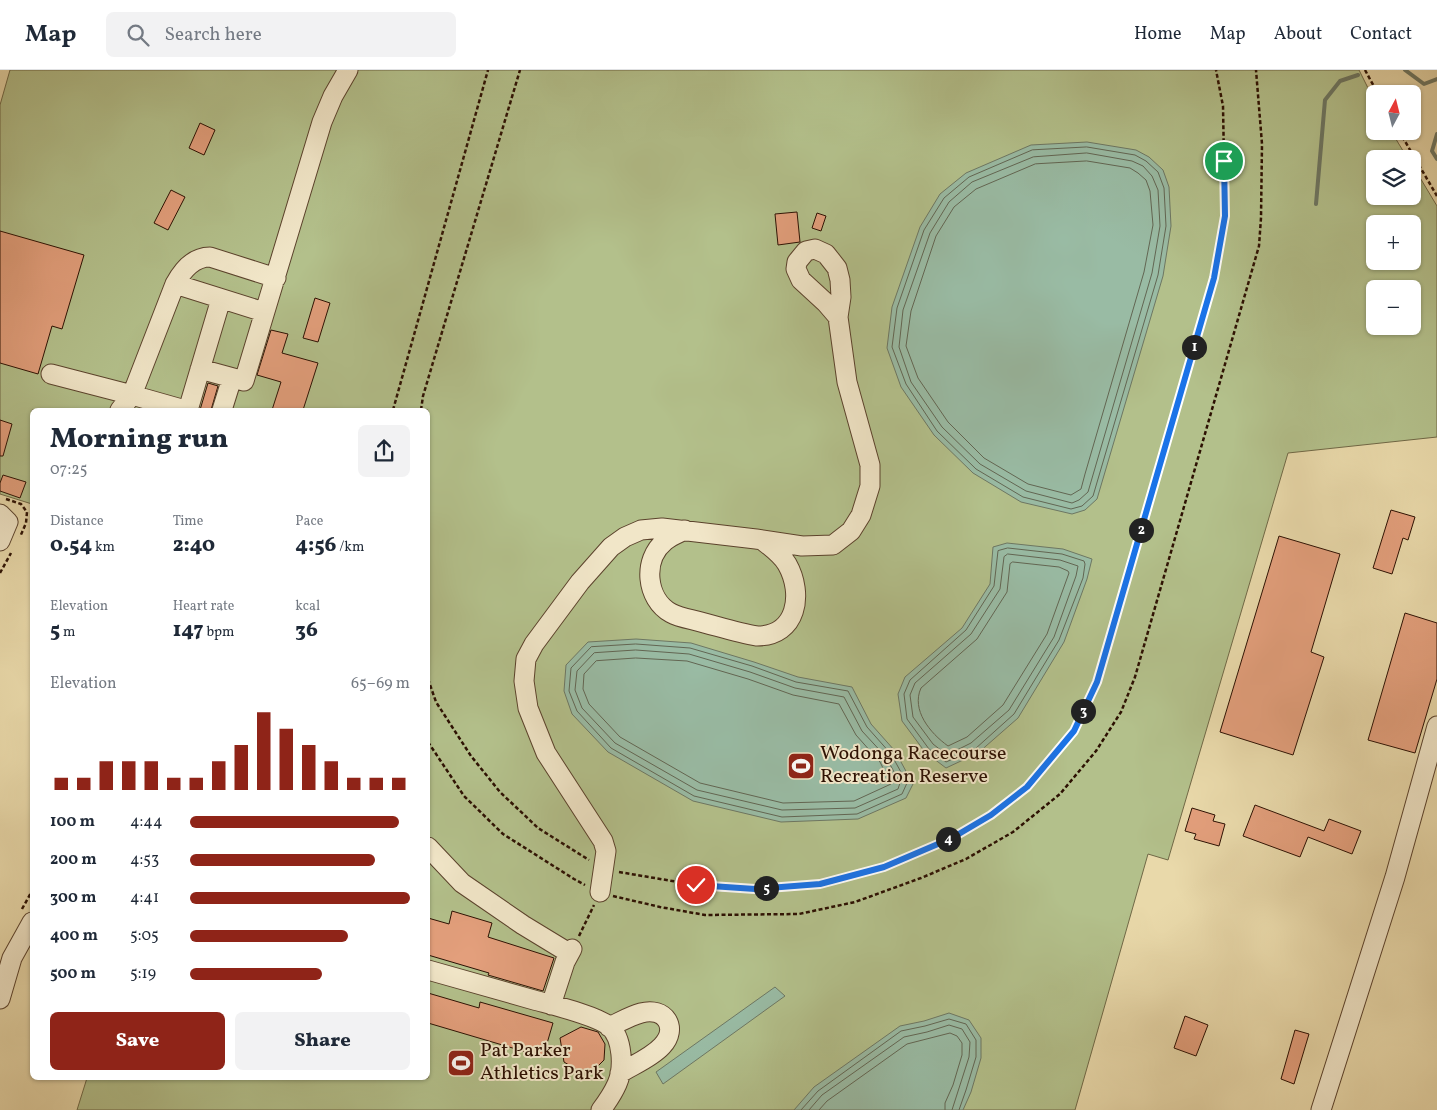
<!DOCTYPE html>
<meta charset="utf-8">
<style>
body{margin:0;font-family:Vollkorn,serif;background:#f2f2f3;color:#1f2937;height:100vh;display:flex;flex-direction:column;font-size:19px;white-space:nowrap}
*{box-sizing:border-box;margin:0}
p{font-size:16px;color:#747a83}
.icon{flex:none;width:28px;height:28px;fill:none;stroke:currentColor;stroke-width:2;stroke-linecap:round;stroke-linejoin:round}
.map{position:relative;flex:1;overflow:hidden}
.sheet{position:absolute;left:30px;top:338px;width:400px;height:672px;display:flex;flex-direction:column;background:#fff;border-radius:8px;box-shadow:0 1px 4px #0004}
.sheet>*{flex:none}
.needle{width:32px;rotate:7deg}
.tools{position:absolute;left:1366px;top:15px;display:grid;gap:10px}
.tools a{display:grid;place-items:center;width:55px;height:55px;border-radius:8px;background:#fff;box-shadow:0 1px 4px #0004;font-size:25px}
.pin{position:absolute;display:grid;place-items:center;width:42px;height:42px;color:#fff;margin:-21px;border:2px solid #fff;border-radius:50%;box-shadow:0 1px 5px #0007}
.km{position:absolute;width:25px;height:25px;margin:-12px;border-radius:50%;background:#222;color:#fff;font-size:14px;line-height:25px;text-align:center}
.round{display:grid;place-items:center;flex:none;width:52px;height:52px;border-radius:8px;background:#f2f2f3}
.overview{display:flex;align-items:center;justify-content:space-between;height:85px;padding:0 20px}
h1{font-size:28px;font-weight:800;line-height:38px}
.stats{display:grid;grid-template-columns:repeat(3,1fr);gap:8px;height:85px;padding:5px 20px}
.stats div{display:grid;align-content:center}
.stats b{font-size:21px;font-weight:800}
.stats small{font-size:14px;font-weight:400}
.stats p{font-size:14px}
.chart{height:140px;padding:10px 20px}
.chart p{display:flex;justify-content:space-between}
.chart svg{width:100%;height:90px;margin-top:5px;stroke:#8f2418;stroke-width:6}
.cta{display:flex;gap:10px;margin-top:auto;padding:10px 20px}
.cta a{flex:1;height:58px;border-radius:8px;background:#8f2418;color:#fff;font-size:20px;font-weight:800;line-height:58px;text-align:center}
.cta a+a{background:#f2f2f3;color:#1f2937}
ul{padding:0 20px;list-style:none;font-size:16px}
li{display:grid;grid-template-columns:80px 60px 1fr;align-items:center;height:38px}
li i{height:12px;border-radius:6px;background:#8f2418}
header{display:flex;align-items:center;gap:30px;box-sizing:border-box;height:70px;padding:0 25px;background:#fff;border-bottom:1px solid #e0e1e3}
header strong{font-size:24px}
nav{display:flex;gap:28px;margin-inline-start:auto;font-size:18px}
.search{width:350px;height:45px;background:#f2f2f3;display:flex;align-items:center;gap:12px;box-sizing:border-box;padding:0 18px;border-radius:8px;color:#747a83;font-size:19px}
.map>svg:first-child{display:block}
.green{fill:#b3c08b;stroke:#706846;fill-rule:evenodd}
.water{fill:#99bba4;stroke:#6d7763}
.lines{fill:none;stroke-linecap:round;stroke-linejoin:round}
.shore{stroke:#626653;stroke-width:1}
.stream{stroke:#6d7763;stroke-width:4}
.building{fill:#e39f7c;stroke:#2c1002}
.minor-casing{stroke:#5b422c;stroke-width:21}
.path{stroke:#2c1002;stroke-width:2.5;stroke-dasharray:4 2.5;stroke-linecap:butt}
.minor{stroke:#f1e6c8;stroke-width:19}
.route-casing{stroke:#fff;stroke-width:10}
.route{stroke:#1a73e8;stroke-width:6}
.labels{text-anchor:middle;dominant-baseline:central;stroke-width:4;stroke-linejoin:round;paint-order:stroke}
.poi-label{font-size:20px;fill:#2c1002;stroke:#f1e6c8;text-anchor:start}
</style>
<header>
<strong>Map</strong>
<div class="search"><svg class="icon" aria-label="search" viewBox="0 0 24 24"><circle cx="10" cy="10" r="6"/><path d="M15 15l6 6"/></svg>Search here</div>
<nav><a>Home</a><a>Map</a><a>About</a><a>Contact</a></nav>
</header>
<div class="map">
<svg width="1437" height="1040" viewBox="0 0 1437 1040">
<rect width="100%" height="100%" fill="#e9d9aa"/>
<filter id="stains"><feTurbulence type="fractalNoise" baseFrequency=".004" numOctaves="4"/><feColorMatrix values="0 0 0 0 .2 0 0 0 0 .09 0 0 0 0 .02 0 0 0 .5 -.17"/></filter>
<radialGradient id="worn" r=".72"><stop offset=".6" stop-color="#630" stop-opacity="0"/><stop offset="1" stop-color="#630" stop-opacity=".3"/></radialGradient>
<path class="green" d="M10,0H1359L1375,32V61H1391L1408,89H1375V126H1412L1413,96L1437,136V367L1288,383L1168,790L1148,784L1075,1040H77L87,1008H428V340H32V434L0,424V35ZM1375,154H1412V191H1375ZM1375,219H1412V256H1375Z"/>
<path class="water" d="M1087,72L1136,80L1149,87L1163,100L1169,117L1171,156L1163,206L1097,429L1085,440L1072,444L1021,432L973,403L934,365L901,317L887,278L892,237L920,157L940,124L966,103L1031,75Z
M1007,473L1063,479L1092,489L1087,509L1064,572L1018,648L978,683L946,698L925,682L902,651L898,624L905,607L962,558L990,514L993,477Z
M636,569L691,573L754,592L798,607L852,617L871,654L895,681L913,714L906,728L858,749L781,752L693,731L608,682L572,644L564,621L566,595L588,572Z
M775,917L785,926L663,1014L656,1002Z
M949,943L969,950L981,968V988L971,1022L963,1040H794L814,1017L900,956L924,951Z"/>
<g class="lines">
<path class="shore" d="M1087,77L1135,85L1146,91L1158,102L1164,118L1166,156L1158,205L1093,426L1082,436L1071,439L1023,427L976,399L937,361L906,314L892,277L897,238L924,160L944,128L969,107L1032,80Z
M1087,83L1132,91L1143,96L1152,106L1158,120L1160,156L1152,203L1088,422L1079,430L1072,433L1026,421L980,394L942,357L911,312L899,277L903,240L930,163L949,132L972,112L1033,87Z
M1087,91L1130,98L1138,103L1146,110L1150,121L1153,155L1144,202L1085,404L1081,419L1071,425L1028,414L984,388L948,352L918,308L906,276L911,241L936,166L954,137L976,119L1035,94Z
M1008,478L1062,484L1084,491L1085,494L1083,508L1059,570L1014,644L975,679L946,692L929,679L907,649L904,624L910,610L966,560L994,516L998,481Z
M1008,484L1060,490L1078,496L1076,506L1054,567L1009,640L971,673L947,685L933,674L913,647L910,625L915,613L971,564L1000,519L1004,487Z
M1013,492L1059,497L1068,501L1069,503L1047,564L1003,635L967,667L948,676C930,663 911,640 921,618L977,569L1007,522L1010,494Z
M636,574L690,578L752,596L796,612L848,621L867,657L891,684L907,713L902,724L857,744L782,747L694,726L611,678L577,641L569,621L571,598L591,577Z
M636,580L689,584L750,602L795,618L844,627L862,661L886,687L900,713L898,719L855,738L782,740L697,720L615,673L582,638L575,620L577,601L594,583Z
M636,588L687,591L748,609L793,625L839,634L856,665L880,692L891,714L854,731L783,733L700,713L620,667L589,634L583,619L584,604L596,591Z
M801,1040L818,1021L901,961L925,956L949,949L966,954L976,970V987L966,1020L959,1040
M809,1040L822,1025L904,967L927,962L949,955L962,959L970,972L969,987L952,1040
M819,1040L827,1031L907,974L950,963L957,966L962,973V985L953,1015L945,1033V1040"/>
<path class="stream" d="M1405,0L1424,14L1437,9
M1437,64L1432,81L1437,89
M1316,134L1325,30L1340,11L1358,5"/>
</g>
<path class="building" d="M200,53L215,60L204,85L189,78Z
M171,120L185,127L168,160L154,153Z
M797,142L800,172L778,175L775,144Z
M817,143L826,146L821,161L812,158Z
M0,161L84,185L62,259L52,256L38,304L0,293Z
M315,228L330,233L318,272L303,268Z
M271,260L288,264L282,283L318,293L303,340H272L281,312L257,305Z
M208,313L218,316L211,340H200Z
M0,350L12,354L3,386H0Z
M3,405L26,412L20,428L0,421V413Z
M1391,440L1415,447L1408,470L1403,468L1392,504L1373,498Z
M1279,466L1340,484L1311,582L1324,587L1293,685L1220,662Z
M1405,543L1437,553V609L1415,683L1368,670Z
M1255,735L1324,761L1329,749L1361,761L1352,784L1308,767L1300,787L1243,766Z
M1192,738L1215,745L1213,751L1225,754L1219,776L1194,769L1196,764L1185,761Z
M452,841L492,853L488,867L554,888L543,921L488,905L489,903L428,885V848L449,854Z
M428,923L479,938L480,932L553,953L543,987L428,953Z
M1185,946L1208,955L1196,986L1174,978Z
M581,957L598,962L605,974L604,990L594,1000H577L564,992L560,968Z
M1295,960L1309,964L1294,1014L1281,1009Z"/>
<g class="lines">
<g class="minor-casing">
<path id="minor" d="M175,214L264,242
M200,299L244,311L322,52L333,26L348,0
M51,304L132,325L175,214C182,201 193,187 210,187L276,208
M120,340L132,325L185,340
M188,340L221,229
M222,340L232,308
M0,444L8,452L0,471
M685,460C679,463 671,466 665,471C642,490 646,529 671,543C678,547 689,549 697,551C717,556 737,563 757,566C797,566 804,524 787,494C781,484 771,477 762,470
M428,777L462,813L523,855L569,883
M600,822L606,781L603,771L546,683L528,638L524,611L526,589L534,574L580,512L611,477L625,467L641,460L662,458L756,469L802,476L833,475L851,461L861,445L870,416V395L847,312L838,247L841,227L840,210L837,198L826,184L815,179L806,181L797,192L796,199L801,210L826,233L838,247
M428,900C463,910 498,920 534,930C552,935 595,945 609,956C623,968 624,998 617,1014C613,1023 607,1032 601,1040
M0,929L12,888L32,852
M551,935L565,892L572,879
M609,957C620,952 630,946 641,943C665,936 679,958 662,976C651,988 633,995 620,1003
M1321,1040L1395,807L1437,656"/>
</g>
<path class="path" d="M1365,0L1378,24
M1399,61L1437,126
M393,340L488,0
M421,340L423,326L520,0
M6,429L21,434L27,442L26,453L20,467
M0,503L11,483
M428,609L436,632L471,686L500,722L538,758L589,790
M428,672L464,726L503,764L574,809L585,815
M619,802L696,815L755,819L820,814L884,797L952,768L991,745L1027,717L1074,661L1097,612L1214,208L1225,146L1223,36L1216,0
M613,826L660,837L705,845L799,844L855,832L921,808L966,789L1013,762L1060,724L1096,681L1121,642L1135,607L1259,176L1261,148L1262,74L1256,0
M22,839L32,821
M579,866L594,835"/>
<use href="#minor" class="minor"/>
</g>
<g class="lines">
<g class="route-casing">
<path id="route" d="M696,815L755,819L820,814L884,797L952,768L991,745L1027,717L1074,661L1097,612L1214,208L1225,146L1224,91"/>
</g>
<use href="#route" class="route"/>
</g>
<defs>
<g id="stadium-square" transform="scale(1.4375)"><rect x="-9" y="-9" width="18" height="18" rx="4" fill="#8f2418" stroke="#f1e6c8"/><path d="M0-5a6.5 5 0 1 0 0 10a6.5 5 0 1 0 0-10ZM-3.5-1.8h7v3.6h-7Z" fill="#fff"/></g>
</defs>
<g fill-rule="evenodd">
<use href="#stadium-square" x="801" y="696"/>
<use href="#stadium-square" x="461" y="993"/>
</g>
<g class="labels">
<g class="poi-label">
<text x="820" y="684">Wodonga Racecourse<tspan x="820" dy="23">Recreation Reserve</tspan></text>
<text x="480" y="981">Pat Parker<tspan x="480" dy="23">Athletics Park</tspan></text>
</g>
</g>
<rect width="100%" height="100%" filter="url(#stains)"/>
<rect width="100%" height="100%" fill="url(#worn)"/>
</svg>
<div class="tools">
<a><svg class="needle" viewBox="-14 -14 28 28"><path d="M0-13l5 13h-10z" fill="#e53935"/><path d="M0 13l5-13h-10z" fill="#747a83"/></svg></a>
<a><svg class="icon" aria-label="layers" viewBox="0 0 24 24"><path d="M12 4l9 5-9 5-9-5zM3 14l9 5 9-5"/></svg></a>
<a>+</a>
<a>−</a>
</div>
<div class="pin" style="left:1224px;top:91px;background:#1e9e55"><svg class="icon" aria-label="arrive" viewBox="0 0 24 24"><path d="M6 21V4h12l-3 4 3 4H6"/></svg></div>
<div class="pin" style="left:696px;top:815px;background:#d93025"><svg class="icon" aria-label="check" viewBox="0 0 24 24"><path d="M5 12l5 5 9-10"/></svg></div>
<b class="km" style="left:1194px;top:277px">1</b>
<b class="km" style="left:1141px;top:460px">2</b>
<b class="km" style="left:1083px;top:641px">3</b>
<b class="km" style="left:948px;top:769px">4</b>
<b class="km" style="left:766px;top:818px">5</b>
<section class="sheet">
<div class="overview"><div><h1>Morning run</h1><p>07:25</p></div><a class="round"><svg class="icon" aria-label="share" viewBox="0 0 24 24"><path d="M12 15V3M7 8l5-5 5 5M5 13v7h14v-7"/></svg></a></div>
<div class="stats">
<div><p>Distance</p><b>0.54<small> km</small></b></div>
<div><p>Time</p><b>2:40</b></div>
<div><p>Pace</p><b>4:56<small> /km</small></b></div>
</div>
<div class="stats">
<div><p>Elevation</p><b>5<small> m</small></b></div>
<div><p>Heart rate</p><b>147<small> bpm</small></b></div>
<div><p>kcal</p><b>36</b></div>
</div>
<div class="chart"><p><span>Elevation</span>65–69 m</p>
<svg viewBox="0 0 160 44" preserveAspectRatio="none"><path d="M5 44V38M15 44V38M25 44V30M35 44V30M45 44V30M55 44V38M65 44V38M75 44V30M85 44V22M95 44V6M105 44V14M115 44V22M125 44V30M135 44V38M145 44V38M155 44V38"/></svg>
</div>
<ul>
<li><b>100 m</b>4:44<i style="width:95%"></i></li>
<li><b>200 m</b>4:53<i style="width:84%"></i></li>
<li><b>300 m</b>4:41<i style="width:100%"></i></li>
<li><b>400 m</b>5:05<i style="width:72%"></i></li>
<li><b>500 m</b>5:19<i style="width:60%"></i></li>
</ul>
<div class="cta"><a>Save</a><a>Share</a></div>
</section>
</div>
